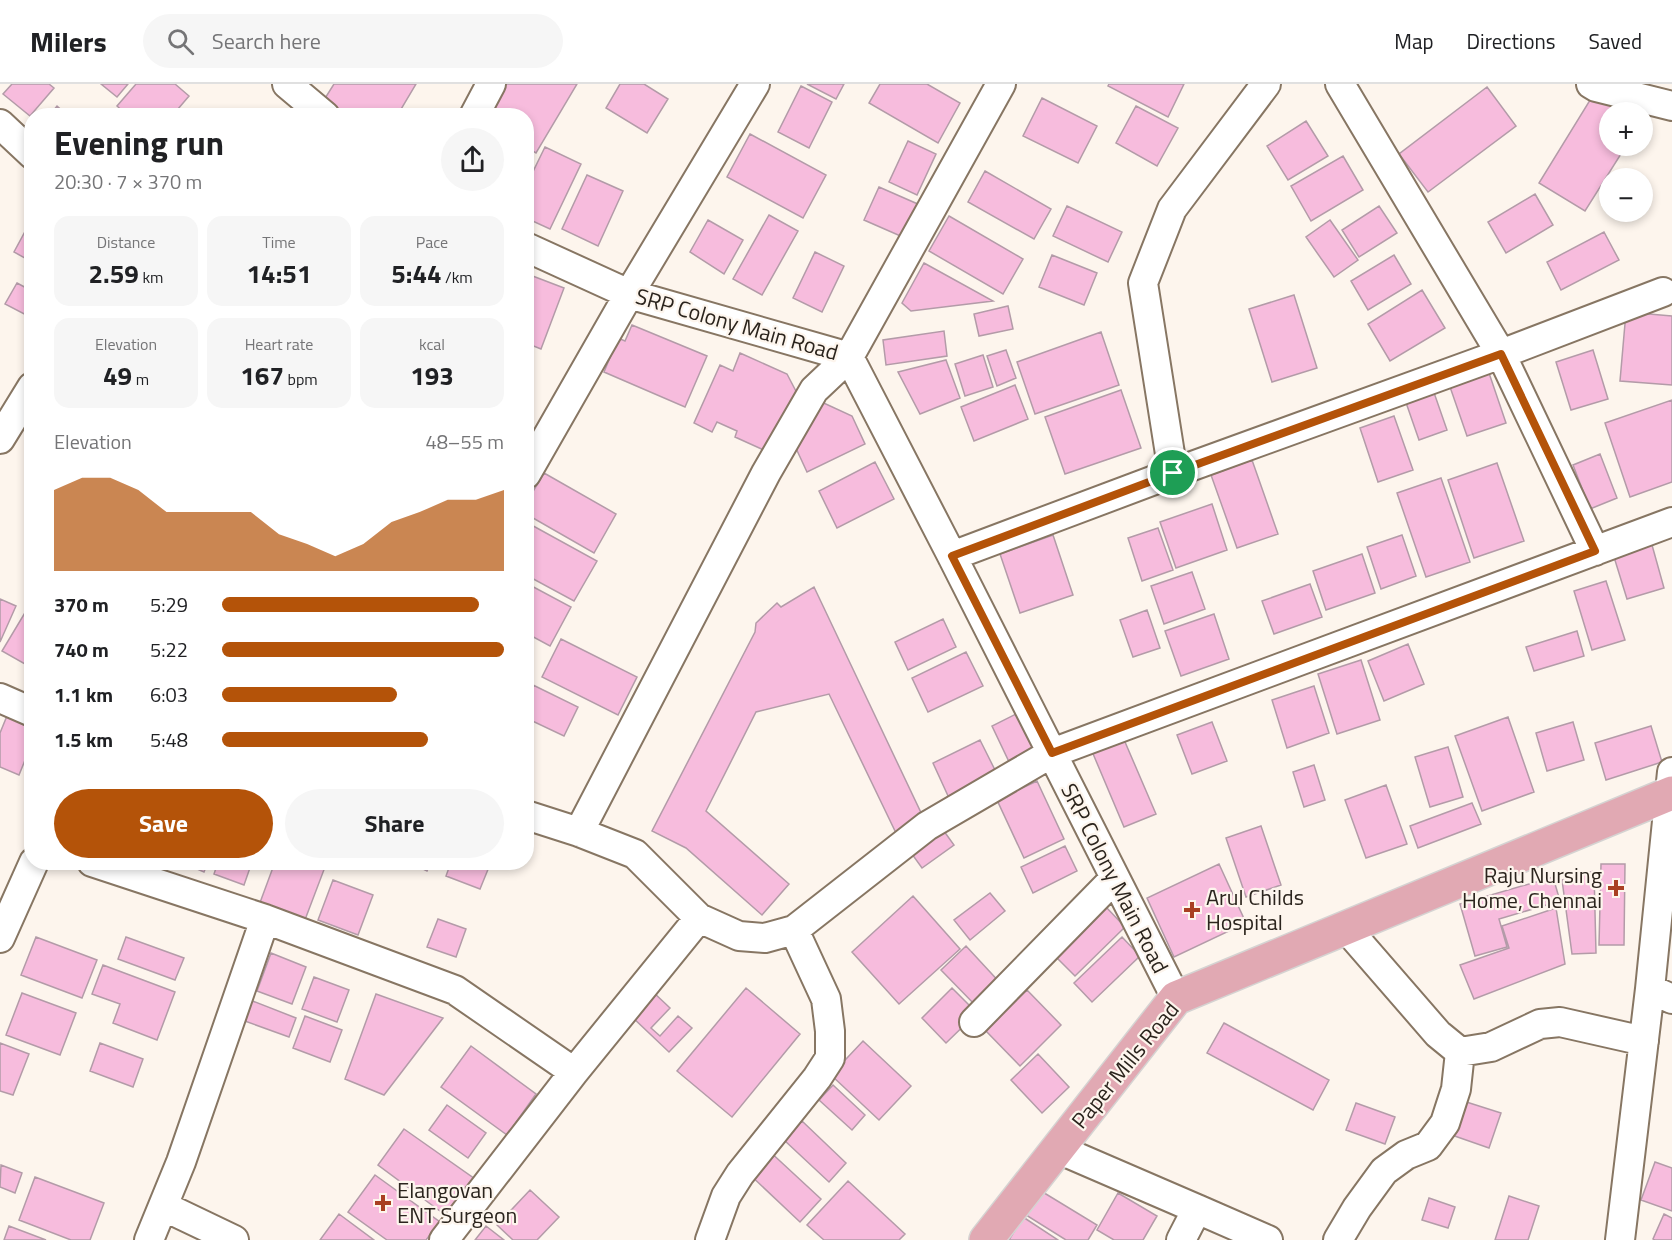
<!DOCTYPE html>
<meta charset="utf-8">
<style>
body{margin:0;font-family:"Titillium Web",sans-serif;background:#f6f6f6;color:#202124;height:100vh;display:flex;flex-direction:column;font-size:22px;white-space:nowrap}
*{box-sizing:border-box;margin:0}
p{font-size:20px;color:#757577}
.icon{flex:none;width:33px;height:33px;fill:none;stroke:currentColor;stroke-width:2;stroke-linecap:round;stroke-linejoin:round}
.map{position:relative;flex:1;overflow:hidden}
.panel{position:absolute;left:24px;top:24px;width:510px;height:762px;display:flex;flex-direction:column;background:#fff;border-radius:24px;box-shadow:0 3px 9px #0003}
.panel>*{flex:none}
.controls{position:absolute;left:1599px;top:18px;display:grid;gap:12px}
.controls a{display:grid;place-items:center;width:54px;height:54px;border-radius:50%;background:#fff;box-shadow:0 3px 9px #0003;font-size:30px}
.pin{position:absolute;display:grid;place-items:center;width:51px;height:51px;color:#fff;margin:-26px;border:3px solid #fff;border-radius:50%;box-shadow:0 2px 6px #0007}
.round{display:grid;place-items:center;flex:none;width:63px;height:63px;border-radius:32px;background:#f6f6f6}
.summary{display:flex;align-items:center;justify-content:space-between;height:102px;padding:0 30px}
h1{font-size:33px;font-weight:700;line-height:45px}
.metrics{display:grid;grid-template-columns:repeat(3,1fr);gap:9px;height:102px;padding:6px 30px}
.metrics div{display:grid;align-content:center;border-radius:15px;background:#f6f6f6;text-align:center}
.metrics b{font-size:26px;font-weight:700}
.metrics small{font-size:16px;font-weight:400}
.metrics p{font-size:16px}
.chart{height:168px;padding:12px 30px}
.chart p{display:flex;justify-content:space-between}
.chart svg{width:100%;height:108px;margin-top:6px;fill:#b45309;opacity:.7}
.button{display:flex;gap:12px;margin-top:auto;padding:12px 30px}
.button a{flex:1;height:69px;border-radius:36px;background:#b45309;color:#fff;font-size:24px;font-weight:700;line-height:69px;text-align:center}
.button a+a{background:#f6f6f6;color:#202124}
ul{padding:0 30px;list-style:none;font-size:20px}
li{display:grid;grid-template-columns:96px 72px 1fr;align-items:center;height:45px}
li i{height:15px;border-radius:8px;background:#b45309}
header{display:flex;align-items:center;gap:36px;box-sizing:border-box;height:84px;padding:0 30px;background:#fff;border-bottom:2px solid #e0e0e0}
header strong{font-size:28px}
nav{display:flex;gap:33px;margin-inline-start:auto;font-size:21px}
.search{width:420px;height:54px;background:#f6f6f6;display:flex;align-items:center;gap:15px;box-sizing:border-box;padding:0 21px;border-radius:33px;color:#757577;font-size:22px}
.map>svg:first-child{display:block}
.building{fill:#f7bcdd;stroke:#b39ba8;stroke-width:1.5}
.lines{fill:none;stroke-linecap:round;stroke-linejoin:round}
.minor-casing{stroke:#877663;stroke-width:32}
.major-casing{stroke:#d5d3d2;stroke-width:36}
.minor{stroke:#fff;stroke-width:28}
.major{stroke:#e1a9b3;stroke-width:33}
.route-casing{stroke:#fff;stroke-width:12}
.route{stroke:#b45309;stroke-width:8}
.poi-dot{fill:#a94022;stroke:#fdf5ed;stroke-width:2}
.labels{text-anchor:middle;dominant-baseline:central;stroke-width:4.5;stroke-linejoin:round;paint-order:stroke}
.street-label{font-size:22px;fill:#2b241d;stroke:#fdf5ed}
.poi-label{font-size:22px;fill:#2b241d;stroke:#fdf5ed;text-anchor:start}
</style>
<header>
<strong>Milers</strong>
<div class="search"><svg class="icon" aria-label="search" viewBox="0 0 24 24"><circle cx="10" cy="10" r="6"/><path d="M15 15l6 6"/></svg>Search here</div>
<nav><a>Map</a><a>Directions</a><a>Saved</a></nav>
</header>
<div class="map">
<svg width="1672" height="1156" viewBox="0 0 1672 1156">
<rect width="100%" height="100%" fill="#fdf5ed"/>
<path class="building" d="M12,0H49L54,4L30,32L3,10Z
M101,0H128L117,13Z
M136,0H175L189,12L172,32H128L117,22Z
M334,0H416L397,32H344L322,19Z
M502,0H577L536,69L526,63V32H483Z
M620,0H644L668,15L647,49L606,24Z
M807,0H844L836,15Z
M880,0H927L960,19L938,59L869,19Z
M1109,0H1184L1168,33L1108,2Z
M801,2L832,18L809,64L778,48Z
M1487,3L1516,42L1428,108L1399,70Z
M1595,8L1630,28H1610V62H1626L1585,127L1539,99Z
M1042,14L1097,42L1078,79L1023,52Z
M57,22L68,32H49Z
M1136,22L1178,44L1157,82L1116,59Z
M1306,37L1328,72L1288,96L1267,62Z
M750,50L826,91L803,134L727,93Z
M908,57L936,70L917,111L889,98Z
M545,63L581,80L550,145L526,134V102Z
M1343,72L1363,106L1311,137L1291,102Z
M985,87L1051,125L1034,155L968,118Z
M587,91L623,107L598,162L562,145Z
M879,103L920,121L905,154L864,136Z
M1535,110L1553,141L1506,169L1488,138Z
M1067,122L1122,148L1108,178L1053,152Z
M1379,122L1397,149L1359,173L1342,146Z
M769,131L798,147L762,211L733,195Z
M949,132L1023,175L1003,210L929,167Z
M708,136L743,156L724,190L690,168Z
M1330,136L1358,176L1334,193L1306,153Z
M28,142L32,144V178L14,168Z
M1604,148L1619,176L1561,206L1547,178Z
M815,168L844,182L822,228L793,214Z
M1052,171L1097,189L1084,221L1039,203Z
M1394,171L1411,200L1368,226L1351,197Z
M924,179L993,217L911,227L902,219Z
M530,191L564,204L541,265L526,259V201Z
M17,199L32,207V234L5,220Z
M1422,206L1445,244L1390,277L1368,240Z
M1294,211L1317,284L1272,298L1249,225Z
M1008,222L1013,245L979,252L974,230Z
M1626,228L1672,232V301L1620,297Z
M632,241L707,272L685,323L604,288L618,254L625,257Z
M944,247L947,272L886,281L883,256Z
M1101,248L1119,301L1035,330L1017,278Z
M1006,266L1016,294L997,302L987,272Z
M1593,266L1608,315L1571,326L1556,278Z
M740,269L787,290L799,313L786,342L778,339L766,367L735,353L737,347L717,338L712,348L694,339L720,281L733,287Z
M983,271L993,303L965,312L955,280Z
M946,276L960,314L920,330L898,288Z
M1488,286L1506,339L1467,352L1449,300Z
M1431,300L1447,346L1419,356L1403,310Z
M1015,301L1028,335L974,357L961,323Z
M1121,306L1141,364L1065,390L1045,333Z
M815,315L852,332L865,360L807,388L794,360Z
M1672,316V398L1630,413L1605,339Z
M1394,332L1413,386L1378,398L1360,344Z
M1600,370L1617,414L1590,425L1573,381Z
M1252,376L1278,450L1237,464L1211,391Z
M875,378L894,415L837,444L819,407Z
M1497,379L1524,457L1474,474L1448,396Z
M544,389L616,430L594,469L526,430V419Z
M1441,394L1470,478L1426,493L1397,409Z
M1212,420L1227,466L1176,484L1160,438Z
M526,438L597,477L574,517L526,491Z
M1158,444L1173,486L1142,497L1128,454Z
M1053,451L1073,511L1020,529L1000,470Z
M1402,451L1416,492L1381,505L1367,463Z
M1652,461L1664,504L1627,515L1614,473Z
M1362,470L1375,509L1326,526L1313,487Z
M1192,488L1205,525L1164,540L1151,502Z
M1606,497L1625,556L1592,566L1574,507Z
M526,499L571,523L550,562L526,549Z
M1310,500L1322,533L1274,550L1262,517Z
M814,503L924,735L896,749L829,610L756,628L706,727L789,800L762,831L686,764L652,747L755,548L756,539L777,519L781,523Z
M0,515L16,522L0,558Z
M32,517V584L2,567Z
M1147,526L1160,564L1133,573L1120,536Z
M1214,530L1229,575L1181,592L1165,547Z
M943,535L956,563L908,586L895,558Z
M1577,547L1584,572L1534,587L1526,563Z
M561,555L637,593L618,631L542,593Z
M1408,560L1424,600L1384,617L1368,577Z
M966,568L983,602L928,628L912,594Z
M1361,576L1380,636L1337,650L1318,590Z
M533,601L578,623L564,652L526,634V614Z
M1314,602L1329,649L1287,664L1272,616Z
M1024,626L1044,666L1011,682L992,642Z
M9,627L32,636V659L19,691L0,683V649Z
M1508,633L1534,708L1482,727L1455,652Z
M1212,638L1227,677L1192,690L1177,651Z
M1573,638L1584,676L1547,687L1536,649Z
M1651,642L1662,678L1606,696L1595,659Z
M1122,651L1156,730L1124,743L1091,665Z
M980,656L997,690L949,714L933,679Z
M1448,663L1463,713L1430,723L1415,673Z
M1314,681L1325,716L1304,723L1293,688Z
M1037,697L1064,755L1024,774L997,716Z
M1386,701L1407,760L1366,774L1345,716Z
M1472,719L1481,740L1418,764L1410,742Z
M1261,742L1281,801L1246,813L1226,754Z
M941,743L954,761L922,784L909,766Z
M1065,762L1077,787L1033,809L1021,783Z
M181,778H208L204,788Z
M218,778H252L244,801L214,790Z
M275,778H313L325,783L303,841L258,824Z
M409,778H431L427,787Z
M451,778H491L480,805L446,792Z
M1219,780L1246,839L1174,873L1147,814Z
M1601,780H1625L1624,861H1599Z
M1594,787L1596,869L1572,870L1562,796Z
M1553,793L1560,817L1499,835L1507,863L1475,872L1460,820Z
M333,796L373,811L358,851L318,836Z
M990,809L1005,827L970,856L954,836Z
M913,812L960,865L899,920L852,868Z
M1106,823L1125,843L1075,892L1055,872Z
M1556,824L1565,880L1474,915L1460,881L1509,864L1502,842Z
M438,835L466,845L456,873L427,863Z
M36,853L97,876L82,914L21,891Z
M126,853L184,874L175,896L118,875Z
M1122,853L1140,872L1092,918L1074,899Z
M966,862L1003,902L979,925L941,886Z
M271,869L306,883L292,920L257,907Z
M103,881L175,908L157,956L113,939L120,920L92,910Z
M314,893L349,906L337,938L302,925Z
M746,904L800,950L732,1033L677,987Z
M952,904L977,929L946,959L922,934Z
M1027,906L1061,941L1020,982L985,946Z
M652,907L670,924L651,944L660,952L678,932L692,944L669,968L630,931Z
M22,909L76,929L60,971L6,951Z
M376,910L443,934L384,1011L345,995Z
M250,916L296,934L289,953L242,936Z
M305,932L342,946L330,978L293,964Z
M1224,939L1329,996L1313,1026L1207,969Z
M863,957L911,1002L879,1036L831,991Z
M0,959L29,970L13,1011L0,1007Z
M100,959L143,975L133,1003L90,987Z
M471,962L536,1010L507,1051L441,1003Z
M1038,970L1069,1003L1042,1029L1011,996Z
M833,1001L865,1031L852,1046L819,1016Z
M1457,1015L1501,1029L1489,1064L1446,1049Z
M1356,1019L1395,1033L1385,1060L1346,1046Z
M447,1021L486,1049L468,1074L429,1046Z
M802,1037L846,1079L829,1098L784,1056Z
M404,1045L475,1095L448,1133L378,1081Z
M767,1065L821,1115L800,1138L747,1088Z
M1655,1078L1672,1084V1127L1641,1116Z
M1,1081L22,1089L15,1109L0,1103Z
M375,1091L440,1138L426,1156H387L348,1128Z
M35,1093L104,1119L90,1156H71L19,1136Z
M848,1097L905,1150L899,1156H824L807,1141Z
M530,1106L559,1133L537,1156H513L497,1141Z
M1041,1107L1097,1141L1088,1156H1066L1026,1131Z
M1118,1109L1157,1132L1143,1156H1114L1097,1146Z
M1509,1112L1539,1122L1528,1156H1495Z
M1429,1114L1455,1123L1448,1144L1422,1136Z
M339,1130L374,1156H320Z
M1664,1130L1672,1134V1156H1655L1653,1155Z
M1023,1133L1058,1156H1009Z
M9,1142L46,1156H4Z
M486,1142L504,1156H475Z"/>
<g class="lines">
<g class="minor-casing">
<path id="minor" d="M287,0L325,32
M1591,0L1596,3L1672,22
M474,32L491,0
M0,40L32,70
M526,163L629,210L849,273L952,472L1176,914
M0,355L32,303
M1173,389L1143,199L1172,125L1266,0
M526,390L629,210L755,0
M1595,467L1501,270L1663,208
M952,472L1173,389L1501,270L1340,0
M0,614L32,628
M526,731L579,748L635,770L699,834L739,852L765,854L794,846L927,742L1052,669L1672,438
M579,748L766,389L814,306L849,273L1001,0
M92,778L265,835L455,906L574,988
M1346,844L1438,950L1460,968L1491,963L1540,940L1560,938L1644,957
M0,854L34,778
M1650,905L1672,915
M974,938L1115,794
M1058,1065L1197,1125L1181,1156
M163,1122L234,1156
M1197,1125L1268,1156
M149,1156L181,1078L265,835
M444,1156L574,988L699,834
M710,1156L726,1112L740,1090L817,994L830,974V947L826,915L794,846
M1338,1156L1357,1124L1384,1087L1406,1071L1428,1062L1445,1039L1456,1005L1460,968
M1620,1156L1650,905L1672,688"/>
</g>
<g class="major-casing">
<path id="major" d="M986,1156L1176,914L1672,709"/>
</g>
<use href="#minor" class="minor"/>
<use href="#major" class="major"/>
</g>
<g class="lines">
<g class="route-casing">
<path id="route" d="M1501,270L1595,467L1052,669L952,472L1173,389Z"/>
</g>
<use href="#route" class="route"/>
</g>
<g class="poi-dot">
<path d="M1613 795h6v6h6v6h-6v6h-6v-6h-6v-6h6z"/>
<path d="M1189 817h6v6h6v6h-6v6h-6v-6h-6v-6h6z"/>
<path d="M380 1110h6v6h6v6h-6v6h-6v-6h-6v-6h6z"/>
</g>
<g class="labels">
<g class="street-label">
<text transform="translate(737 240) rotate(16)">SRP Colony Main Road</text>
<text transform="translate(1115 794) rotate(63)">SRP Colony Main Road</text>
<text transform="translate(1125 981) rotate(-51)">Paper Mills Road</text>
</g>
<g class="poi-label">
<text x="1602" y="791" text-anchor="end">Raju Nursing<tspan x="1602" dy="25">Home, Chennai</tspan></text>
<text x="1206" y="813">Arul Childs<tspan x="1206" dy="25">Hospital</tspan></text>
<text x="397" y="1106">Elangovan<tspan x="397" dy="25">ENT Surgeon</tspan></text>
</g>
</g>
</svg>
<div class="controls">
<a>+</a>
<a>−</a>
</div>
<div class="pin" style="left:1173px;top:389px;background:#1e9e55"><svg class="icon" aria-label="arrive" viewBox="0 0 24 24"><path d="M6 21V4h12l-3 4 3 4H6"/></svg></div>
<section class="panel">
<div class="summary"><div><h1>Evening run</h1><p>20:30 · 7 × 370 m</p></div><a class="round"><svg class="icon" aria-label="share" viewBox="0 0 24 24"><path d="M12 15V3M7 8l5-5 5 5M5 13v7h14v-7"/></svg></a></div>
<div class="metrics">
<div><p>Distance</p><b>2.59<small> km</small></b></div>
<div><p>Time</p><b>14:51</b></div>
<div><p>Pace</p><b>5:44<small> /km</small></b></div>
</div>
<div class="metrics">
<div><p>Elevation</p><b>49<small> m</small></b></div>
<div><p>Heart rate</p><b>167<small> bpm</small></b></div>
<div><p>kcal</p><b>193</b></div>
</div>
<div class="chart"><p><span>Elevation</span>48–55 m</p>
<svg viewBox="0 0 160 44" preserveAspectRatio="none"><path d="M0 44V11L10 6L20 6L30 11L40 20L50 20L60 20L70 20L80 29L90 33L100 38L110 33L120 24L130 20L140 15L150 15L160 11V44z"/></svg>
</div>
<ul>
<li><b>370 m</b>5:29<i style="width:91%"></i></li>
<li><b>740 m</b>5:22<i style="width:100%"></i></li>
<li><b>1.1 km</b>6:03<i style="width:62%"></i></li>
<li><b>1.5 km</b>5:48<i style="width:73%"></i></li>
</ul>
<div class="button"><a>Save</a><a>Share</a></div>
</section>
</div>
